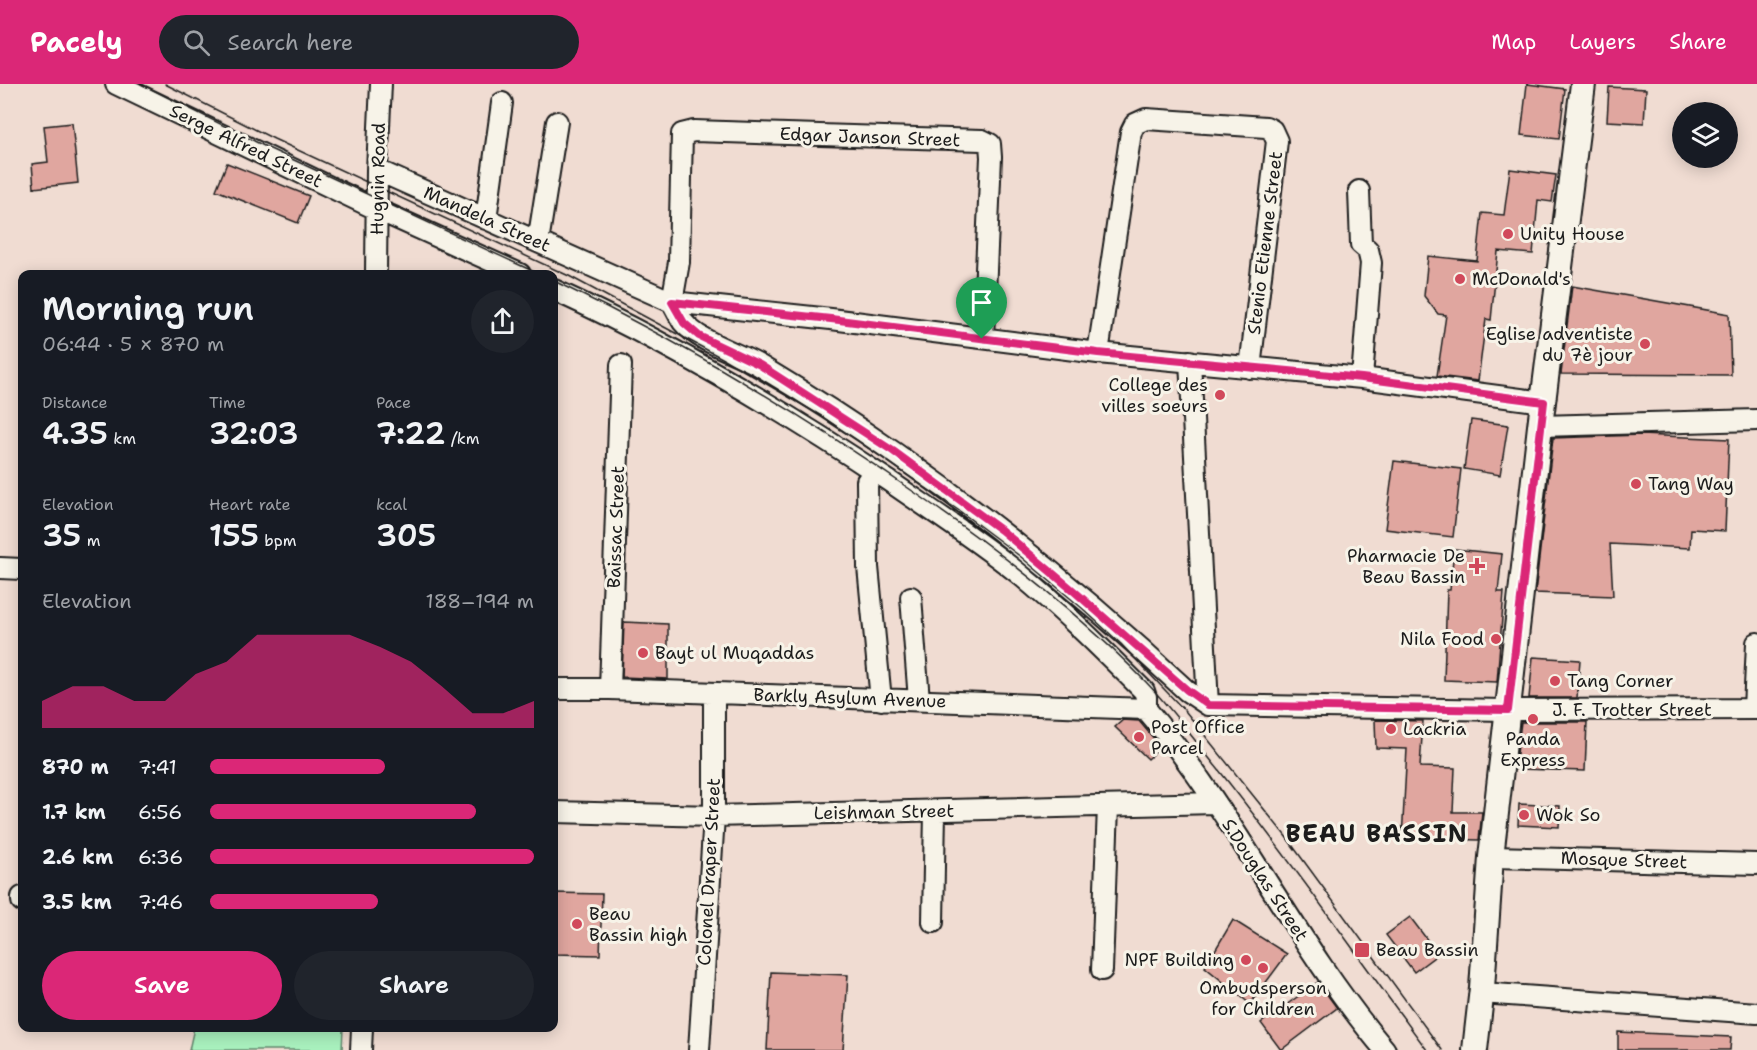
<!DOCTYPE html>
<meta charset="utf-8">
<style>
body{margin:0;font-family:"Shantell Sans",sans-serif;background:#20242c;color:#f1f3f6;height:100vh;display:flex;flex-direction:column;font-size:22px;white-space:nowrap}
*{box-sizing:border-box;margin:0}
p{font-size:20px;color:#9ea1a6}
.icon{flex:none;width:33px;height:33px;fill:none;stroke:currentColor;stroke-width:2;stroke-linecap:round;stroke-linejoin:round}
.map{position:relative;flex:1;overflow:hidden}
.details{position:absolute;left:18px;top:186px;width:540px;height:762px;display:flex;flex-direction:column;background:#171b24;border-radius:12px;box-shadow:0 3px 15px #0003}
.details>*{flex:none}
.buttons{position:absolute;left:1672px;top:18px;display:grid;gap:12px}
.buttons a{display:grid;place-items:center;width:66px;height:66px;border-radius:50%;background:#171b24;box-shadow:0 3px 15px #0003;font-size:30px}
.pin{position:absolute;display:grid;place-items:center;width:51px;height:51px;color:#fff;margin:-62px -26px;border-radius:50% 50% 50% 0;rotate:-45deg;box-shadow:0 0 6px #0007}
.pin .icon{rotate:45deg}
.round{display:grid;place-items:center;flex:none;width:63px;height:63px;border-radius:32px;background:#20242c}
.overview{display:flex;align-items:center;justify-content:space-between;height:102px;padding:0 24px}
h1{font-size:33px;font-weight:600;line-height:45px}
.stats{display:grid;grid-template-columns:repeat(3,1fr);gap:9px;height:102px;padding:6px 24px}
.stats div{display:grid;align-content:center}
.stats b{font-size:30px;font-weight:600}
.stats small{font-size:16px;font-weight:400}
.stats p{font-size:16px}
.chart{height:168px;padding:12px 24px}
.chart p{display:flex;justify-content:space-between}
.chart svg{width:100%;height:108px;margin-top:6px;fill:#db2777;opacity:.7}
.cta{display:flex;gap:12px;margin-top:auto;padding:12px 24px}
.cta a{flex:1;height:69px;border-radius:36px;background:#db2777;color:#fff;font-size:24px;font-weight:600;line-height:69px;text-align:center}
.cta a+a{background:#20242c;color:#f1f3f6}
ul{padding:0 24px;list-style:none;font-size:20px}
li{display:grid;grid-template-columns:96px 72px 1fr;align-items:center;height:45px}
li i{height:15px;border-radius:8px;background:#db2777}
header{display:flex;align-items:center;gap:36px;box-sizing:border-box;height:84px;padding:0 30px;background:#db2777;color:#fff}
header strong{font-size:28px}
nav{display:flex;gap:33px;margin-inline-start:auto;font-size:21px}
.search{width:420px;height:54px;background:#20242c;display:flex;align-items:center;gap:15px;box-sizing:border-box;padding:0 21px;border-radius:33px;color:#9ea1a6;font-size:22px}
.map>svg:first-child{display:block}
.green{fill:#a9f1be;stroke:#62866d;stroke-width:1.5}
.building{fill:#e0a69f;stroke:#1c1c1c;stroke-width:1.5}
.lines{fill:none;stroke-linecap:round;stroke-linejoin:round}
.minor-casing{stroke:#1c1c1c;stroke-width:24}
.major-casing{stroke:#1c1c1c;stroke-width:28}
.minor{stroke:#f7f3e8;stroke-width:20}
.major{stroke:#f7f3e8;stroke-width:24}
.tram{stroke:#1c1c1c;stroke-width:1.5}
.route-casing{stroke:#fff;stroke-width:12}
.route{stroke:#db2777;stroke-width:8}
.poi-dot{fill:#d1495b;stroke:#f7f3e8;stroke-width:2}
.labels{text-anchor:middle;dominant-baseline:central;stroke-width:6;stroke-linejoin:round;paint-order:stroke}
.street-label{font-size:18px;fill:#1c1c1c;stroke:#f7f3e8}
.poi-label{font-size:18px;fill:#1c1c1c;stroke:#f7f3e8;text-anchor:start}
.district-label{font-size:24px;font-weight:bold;letter-spacing:1.5px;fill:#1c1c1c;stroke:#f7f3e8}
</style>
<header>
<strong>Pacely</strong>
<div class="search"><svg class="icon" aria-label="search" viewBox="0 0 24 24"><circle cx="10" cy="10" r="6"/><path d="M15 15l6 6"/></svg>Search here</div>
<nav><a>Map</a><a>Layers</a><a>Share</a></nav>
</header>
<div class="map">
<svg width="1757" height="966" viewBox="0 0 1757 966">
<rect width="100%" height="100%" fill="#f0dcd2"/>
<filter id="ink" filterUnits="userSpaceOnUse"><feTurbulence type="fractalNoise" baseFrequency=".0167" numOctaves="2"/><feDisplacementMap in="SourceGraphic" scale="12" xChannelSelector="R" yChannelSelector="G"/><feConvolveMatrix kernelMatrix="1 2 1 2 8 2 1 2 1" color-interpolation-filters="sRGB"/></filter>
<g filter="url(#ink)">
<path class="green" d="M194,944H343L342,966H189Z"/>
<path class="building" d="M1527,0L1565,5L1559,55L1521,51Z
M1609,3L1646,5L1644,39L1607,37Z
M72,39L78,99L34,104L32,80L48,78L44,42Z
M227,79L309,112L298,139L216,106Z
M1510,85L1556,91L1552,118L1538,116L1533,170L1498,167L1491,236L1486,235L1478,297L1437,292L1446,231L1438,230L1424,212L1428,172L1477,177L1482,129L1504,131Z
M1572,202L1729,230L1731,291L1561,290Z
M1471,336L1508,341L1500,391L1464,385Z
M1641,351L1729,355L1725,447L1691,445L1690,464L1610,460L1613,512L1535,509L1553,354Z
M1394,377L1461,385L1453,453L1385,445Z
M1454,465L1502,470L1498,508H1504L1497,598L1444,596L1447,506H1450Z
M624,538L668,540V595L622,593Z
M1533,573L1580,576L1577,614H1529Z
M1123,636L1139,637L1161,663L1148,675L1115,643Z
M1375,636L1423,637L1420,683L1455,684L1453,728H1482L1479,756L1402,754L1407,665L1376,664Z
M1521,638H1587L1585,687L1515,685Z
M1519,720L1560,722L1559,743L1518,741Z
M554,809L602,810L600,871L554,870Z
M1410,833L1438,870L1414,888L1386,851Z
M1233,836L1287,870L1250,920L1205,883Z
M771,888L848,891L843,966H767Z
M1318,898L1337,924L1281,966L1261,939Z
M1618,948L1731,953L1730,966H1618Z"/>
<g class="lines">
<g class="minor-casing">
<path id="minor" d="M116,0L376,125L520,190
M377,86L672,218C676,225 679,232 683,238C700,259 739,269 762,283C807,310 852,339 895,369C998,441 1095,521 1187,607L1208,621L1507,626L1757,625
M1359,107L1361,160L1368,166L1371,179L1362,294
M486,135L502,19
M538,158L557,38
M376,190L377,86L381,0
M554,206C672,260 781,325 889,397C932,427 977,456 1018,489C1063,526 1104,567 1144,607L1146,613V625
M983,254L991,73L990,60L982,56L694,47L682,50L679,178L672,218L831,235L1098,269L1362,294L1544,318
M1098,269L1131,48L1135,40L1146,35L1266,43L1272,46L1277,57L1250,284
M1190,277L1208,621
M1540,342L1757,336
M867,397L868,483L881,616
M0,484L22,485
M911,513L919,616
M554,605H610L1146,625
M610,605L621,281
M1146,625C1236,731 1295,860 1385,966
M1754,625L1757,559
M554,728L714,732L1215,719
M1491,773L1757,780
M22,813V817
M933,838L935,727
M1102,886L1108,722
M1481,909L1757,929
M361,966L362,944
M699,966L714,732V609"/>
</g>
<g class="major-casing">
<path id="major" d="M1475,966L1482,904L1491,773L1540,342L1583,0"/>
</g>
<use href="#minor" class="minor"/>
<use href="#major" class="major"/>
<path class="tram" d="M141,0L268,64L539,190
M165,0L274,55L569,192L722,274L823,333L961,428L1021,473L1082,524L1121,560L1186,628L1284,750L1442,966
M554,197C680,257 802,330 917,410C998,466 1077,527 1146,598C1172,625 1194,656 1218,685C1291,776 1357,872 1427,966"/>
</g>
</g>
<g class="lines" filter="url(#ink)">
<g class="route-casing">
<path id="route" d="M672,218L831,235L1098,269L1362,294L1544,318L1508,626L1208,621L1187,606L1075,508L1001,446L893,367L760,281L699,252L684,239Z"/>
</g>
<use href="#route" class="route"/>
</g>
<g class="poi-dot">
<circle cx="1508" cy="150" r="6"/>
<circle cx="1460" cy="195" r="6"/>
<circle cx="1645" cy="260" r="6"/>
<circle cx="1220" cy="311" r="6"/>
<circle cx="1636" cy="400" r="6"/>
<path d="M1474 473h6v6h6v6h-6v6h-6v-6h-6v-6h6z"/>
<circle cx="1496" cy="555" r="6"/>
<circle cx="643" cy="569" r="6"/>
<circle cx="1555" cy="597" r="6"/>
<circle cx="1533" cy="635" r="6"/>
<circle cx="1391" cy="645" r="6"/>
<circle cx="1139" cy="653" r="6"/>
<circle cx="1524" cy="731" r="6"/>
<circle cx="577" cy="840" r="6"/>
<rect x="1354" y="858" width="16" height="16" rx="3"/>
<circle cx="1246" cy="876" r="6"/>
<circle cx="1263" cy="884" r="6"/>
</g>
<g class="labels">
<g class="street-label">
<text transform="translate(870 53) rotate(2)">Edgar Janson Street</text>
<text transform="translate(246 62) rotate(26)">Serge Alfred Street</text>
<text transform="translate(378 95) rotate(-89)">Hugnin Road</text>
<text transform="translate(487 135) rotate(24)">Mandela Street</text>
<text transform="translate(1265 159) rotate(-83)">Stenio Etienne Street</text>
<text transform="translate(616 443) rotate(-88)">Baissac Street</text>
<text transform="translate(850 614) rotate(2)">Barkly Asylum Avenue</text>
<text x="1632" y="626">J. F. Trotter Street</text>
<text transform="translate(884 728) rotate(-1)">Leishman Street</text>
<text transform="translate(1624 776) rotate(2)">Mosque Street</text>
<text transform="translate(709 788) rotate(-87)">Colonel Draper Street</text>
<text transform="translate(1265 796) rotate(57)">S.Douglas Street</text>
</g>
<g class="poi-label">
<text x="1520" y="150">Unity House</text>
<text x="1472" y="195">McDonald's</text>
<text x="1633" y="250" text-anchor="end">Eglise adventiste<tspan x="1633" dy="21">du 7è jour</tspan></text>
<text x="1208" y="301" text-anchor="end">College des<tspan x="1208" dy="21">villes soeurs</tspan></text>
<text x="1648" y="400">Tang Way</text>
<text x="1465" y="472" text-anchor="end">Pharmacie De<tspan x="1465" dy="21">Beau Bassin</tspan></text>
<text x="1484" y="555" text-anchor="end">Nila Food</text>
<text x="655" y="569">Bayt ul Muqaddas</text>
<text x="1567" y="597">Tang Corner</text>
<text x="1151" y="643">Post Office<tspan x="1151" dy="21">Parcel</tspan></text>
<text x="1403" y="645">Lackria</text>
<text x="1533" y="655" text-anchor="middle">Panda<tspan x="1533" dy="21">Express</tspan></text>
<text x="1536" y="731">Wok So</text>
<text x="589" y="830">Beau<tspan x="589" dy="21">Bassin high</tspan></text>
<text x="1376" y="866">Beau Bassin</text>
<text x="1234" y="876" text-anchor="end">NPF Building</text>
<text x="1263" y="904" text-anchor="middle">Ombudsperson<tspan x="1263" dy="21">for Children</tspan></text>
</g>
<g class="district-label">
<text x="1377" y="750">BEAU BASSIN</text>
</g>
</g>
</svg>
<div class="buttons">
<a><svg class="icon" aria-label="layers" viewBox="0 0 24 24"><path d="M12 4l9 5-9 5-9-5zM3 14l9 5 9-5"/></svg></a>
</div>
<div class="pin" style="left:982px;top:255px;background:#1e9e55"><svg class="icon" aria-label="arrive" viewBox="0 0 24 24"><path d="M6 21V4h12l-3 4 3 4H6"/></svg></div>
<section class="details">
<div class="overview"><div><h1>Morning run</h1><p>06:44 · 5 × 870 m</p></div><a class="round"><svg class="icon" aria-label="share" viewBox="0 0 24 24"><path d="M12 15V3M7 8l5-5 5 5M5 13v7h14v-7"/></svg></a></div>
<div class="stats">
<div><p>Distance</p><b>4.35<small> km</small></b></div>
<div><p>Time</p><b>32:03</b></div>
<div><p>Pace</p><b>7:22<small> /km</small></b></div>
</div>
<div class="stats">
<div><p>Elevation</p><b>35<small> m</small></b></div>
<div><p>Heart rate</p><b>155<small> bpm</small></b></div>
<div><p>kcal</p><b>305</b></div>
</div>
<div class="chart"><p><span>Elevation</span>188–194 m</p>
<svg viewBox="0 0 160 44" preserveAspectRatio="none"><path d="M0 44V33L10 27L20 27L30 33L40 33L50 22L60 17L70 6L80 6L90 6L100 6L110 11L120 17L130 27L140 38L150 38L160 33V44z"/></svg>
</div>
<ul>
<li><b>870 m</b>7:41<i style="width:54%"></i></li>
<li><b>1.7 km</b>6:56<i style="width:82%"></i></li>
<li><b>2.6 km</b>6:36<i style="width:100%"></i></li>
<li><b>3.5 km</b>7:46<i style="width:52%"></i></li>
</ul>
<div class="cta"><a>Save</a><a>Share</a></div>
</section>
</div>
